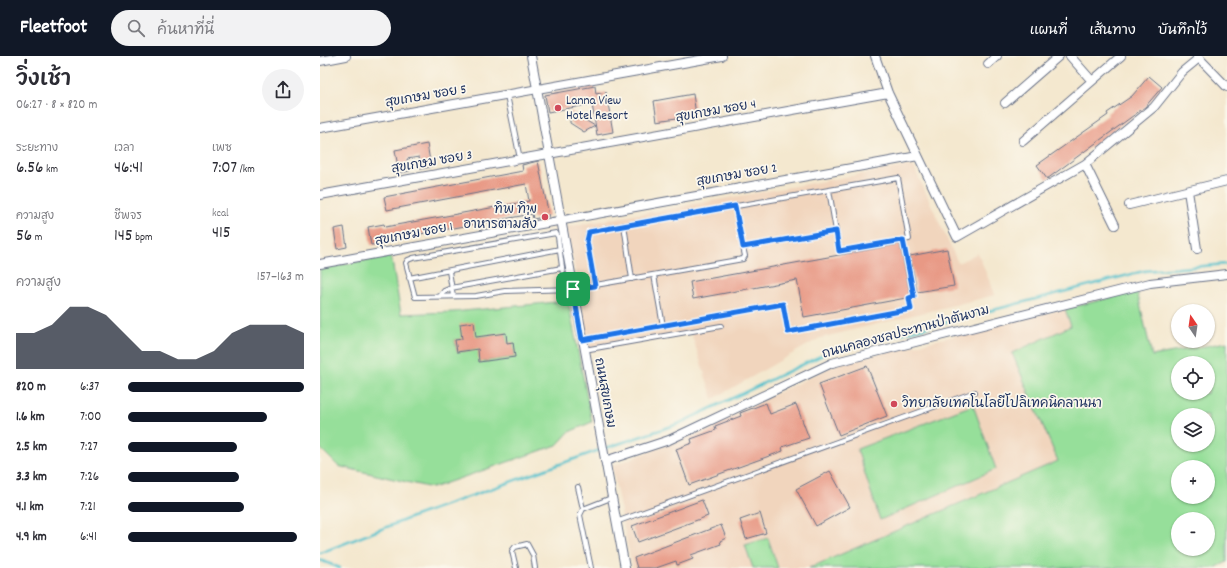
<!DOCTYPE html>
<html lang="th">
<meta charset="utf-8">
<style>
body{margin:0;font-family:Dekko,"Playpen Sans Thai",sans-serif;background:#f2f2f3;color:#2b2b33;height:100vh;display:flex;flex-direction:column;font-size:15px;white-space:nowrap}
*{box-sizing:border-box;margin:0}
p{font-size:13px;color:#7c7c81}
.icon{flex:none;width:22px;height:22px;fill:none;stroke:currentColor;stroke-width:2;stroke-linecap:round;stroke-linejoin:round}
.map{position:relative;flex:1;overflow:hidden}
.sheet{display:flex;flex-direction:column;background:#fff;width:320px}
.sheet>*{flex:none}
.needle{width:26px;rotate:347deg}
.buttons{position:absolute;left:851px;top:248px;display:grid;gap:8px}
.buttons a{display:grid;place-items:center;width:44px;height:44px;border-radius:50%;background:#fff;box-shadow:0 1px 3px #0004;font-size:20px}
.pin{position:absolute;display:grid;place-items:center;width:34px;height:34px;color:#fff;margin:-17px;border-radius:8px;box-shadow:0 2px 6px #0006}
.round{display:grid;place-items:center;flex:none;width:42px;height:42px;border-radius:21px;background:#f2f2f3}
.head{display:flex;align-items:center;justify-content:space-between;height:68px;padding:0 16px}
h1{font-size:22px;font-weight:600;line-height:30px}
.stats{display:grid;grid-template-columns:repeat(3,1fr);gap:6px;height:68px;padding:4px 16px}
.stats div{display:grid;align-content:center}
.stats b{font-size:17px;font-weight:600}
.stats small{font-size:11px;font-weight:400}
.stats p{font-size:11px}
.chart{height:112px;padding:8px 16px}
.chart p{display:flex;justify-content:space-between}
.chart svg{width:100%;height:72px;margin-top:4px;fill:#111827;opacity:.7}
ul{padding:0 16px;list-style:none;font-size:13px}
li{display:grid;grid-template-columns:64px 48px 1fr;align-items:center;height:30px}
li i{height:10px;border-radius:5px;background:#111827}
header{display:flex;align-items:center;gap:24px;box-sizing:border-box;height:56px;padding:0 20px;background:#111827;color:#fff}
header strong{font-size:19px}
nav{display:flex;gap:22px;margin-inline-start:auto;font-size:14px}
.search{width:280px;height:36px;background:#f2f2f3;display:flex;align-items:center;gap:10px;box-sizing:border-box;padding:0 14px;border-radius:22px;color:#7c7c81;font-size:15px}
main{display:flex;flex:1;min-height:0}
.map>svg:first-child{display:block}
.built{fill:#f1d5bd}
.green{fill:#96df9a;stroke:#58877c;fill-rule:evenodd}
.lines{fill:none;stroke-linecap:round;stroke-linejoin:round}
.stream{stroke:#54c1cc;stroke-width:2.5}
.building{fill:#e89985}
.lane-casing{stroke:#677086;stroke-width:6}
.street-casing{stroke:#677086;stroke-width:10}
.lane{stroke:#fff;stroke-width:4}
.street{stroke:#fff;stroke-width:8}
.route-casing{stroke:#fff;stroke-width:8}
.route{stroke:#1a73e8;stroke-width:5}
.poi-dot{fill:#d1495b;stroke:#fbf7ec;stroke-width:1.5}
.labels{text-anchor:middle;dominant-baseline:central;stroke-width:3.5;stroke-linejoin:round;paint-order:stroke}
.street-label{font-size:13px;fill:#1b2f5e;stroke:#fbf7ec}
.poi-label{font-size:13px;fill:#1b2f5e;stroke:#fbf7ec;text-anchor:start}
</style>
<header>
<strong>Fleetfoot</strong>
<div class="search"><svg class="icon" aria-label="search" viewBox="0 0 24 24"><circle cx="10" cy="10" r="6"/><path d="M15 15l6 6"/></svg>ค้นหาที่นี่</div>
<nav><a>แผนที่</a><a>เส้นทาง</a><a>บันทึกไว้</a></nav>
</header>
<main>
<section class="sheet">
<div class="head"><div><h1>วิ่งเช้า</h1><p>06:27 · 8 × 820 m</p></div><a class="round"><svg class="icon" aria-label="share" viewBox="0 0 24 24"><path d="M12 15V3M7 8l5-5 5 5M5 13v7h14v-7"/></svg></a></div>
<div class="stats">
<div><p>ระยะทาง</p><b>6.56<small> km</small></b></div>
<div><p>เวลา</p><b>46:41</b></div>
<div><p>เพซ</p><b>7:07<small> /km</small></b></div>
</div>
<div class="stats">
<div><p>ความสูง</p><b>56<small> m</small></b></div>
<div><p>ชีพจร</p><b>145<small> bpm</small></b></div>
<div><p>kcal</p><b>415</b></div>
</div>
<div class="chart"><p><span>ความสูง</span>157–163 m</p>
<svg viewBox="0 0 160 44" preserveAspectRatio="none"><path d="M0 44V22L10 22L20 17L30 6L40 6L50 11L60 22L70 33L80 33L90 38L100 38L110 33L120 22L130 17L140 17L150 17L160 22V44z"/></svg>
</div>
<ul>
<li><b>820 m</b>6:37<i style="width:100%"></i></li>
<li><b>1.6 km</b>7:00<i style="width:79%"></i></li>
<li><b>2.5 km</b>7:27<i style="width:62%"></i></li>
<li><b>3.3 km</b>7:26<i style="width:63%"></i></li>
<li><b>4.1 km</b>7:21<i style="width:66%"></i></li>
<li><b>4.9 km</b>6:41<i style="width:96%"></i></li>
</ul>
</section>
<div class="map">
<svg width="907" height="512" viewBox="0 0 907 512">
<rect width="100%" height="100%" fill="#fbf7ec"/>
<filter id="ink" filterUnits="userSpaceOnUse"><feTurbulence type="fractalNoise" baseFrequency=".025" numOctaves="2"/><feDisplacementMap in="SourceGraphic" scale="8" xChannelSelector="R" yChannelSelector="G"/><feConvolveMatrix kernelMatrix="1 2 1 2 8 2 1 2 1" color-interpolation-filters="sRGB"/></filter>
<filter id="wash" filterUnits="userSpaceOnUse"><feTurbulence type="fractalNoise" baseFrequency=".012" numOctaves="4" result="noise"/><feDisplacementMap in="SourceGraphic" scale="16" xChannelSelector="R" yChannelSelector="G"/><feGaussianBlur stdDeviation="0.9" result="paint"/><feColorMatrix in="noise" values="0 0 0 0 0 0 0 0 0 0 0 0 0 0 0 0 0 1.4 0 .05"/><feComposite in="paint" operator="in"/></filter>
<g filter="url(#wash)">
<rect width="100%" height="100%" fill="#f4e8cf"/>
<path class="built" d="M593,109L638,207L658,197L675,239L500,282L393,343L371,277L270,295L247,171Z
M745,253L752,270L693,297L739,405L489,512H312L292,410L349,388L518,308Z"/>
<path class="green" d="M71,199L81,258L133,256L248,245L272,366L249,376L237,389L112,432L18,410L0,392V213ZM186,278L187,287H193L195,301L160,306L157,281ZM149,282L151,294L137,296L135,284Z
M817,235L832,300L907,286V506L895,512H489L738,405L692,297L751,270L745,253ZM858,307H888V337H858ZM858,359H888V389H858ZM858,411H888V441H858ZM858,463H888V493H858Z
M653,349L676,413L560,464L537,393Z
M448,482L458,512H433L425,489Z"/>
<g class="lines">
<path class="stream" d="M0,497L95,460L271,397L358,368L507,297L824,215L907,208
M0,504L20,512"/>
</g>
<g id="blocks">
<path class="building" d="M829,20L842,31L825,51L727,123L717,109L788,59L787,57L812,40Z
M275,30L276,38L286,36L293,76L277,79L272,48L228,56L225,39Z
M373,38L376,59L337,65L334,45Z
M250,55L275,70L264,76L250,67Z
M107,88L111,111L101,113L99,101L87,103L90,115L79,117L75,94Z
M218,105L229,160L213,163L212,158L67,184L68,187L51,189L48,171L64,168L65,171L209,145L206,128L67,154L64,141L203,115L202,109Z
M24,171L27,191L17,193L14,173Z
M580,188L590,238L586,242L484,261L477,224L373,243L370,226Z
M627,193L634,230L597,236L590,200Z
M154,266L156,281L186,277L187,287L193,286L195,301L159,306L158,293L137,296L135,284L142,283L140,268Z
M547,310L567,360L519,379L499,328Z
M446,347L450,358L476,348L489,382L462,391L463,395L369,429L356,393L372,387L371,383L396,374L395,370L421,360L420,357Z
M510,415L530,451L496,470L476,433Z
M382,444L388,460L318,486L312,470Z
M440,457L446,477L426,483L420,464Z
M401,469L406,482L400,485L401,488L371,499L373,503L357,509L356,505L336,512H317L314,502Z"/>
</g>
</g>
<g filter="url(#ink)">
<use href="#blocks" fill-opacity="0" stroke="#677086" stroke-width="1"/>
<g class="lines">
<g class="lane-casing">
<path id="lane" d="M187,39L200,103
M415,150L423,191
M304,169L312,223
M129,215L133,240
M334,219L343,270
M89,222L240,193
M275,229L267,185L268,178L272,175L509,134
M245,233L238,181L236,177L93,202L88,204L86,207L95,241L156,240L185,235L253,233L423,203L425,200L423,191L516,175L509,134L578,122L589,183L519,195L516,175
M120,240L124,235L131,232L242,212
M262,284L463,248L468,276L591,253L589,242L594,240L583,184
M264,294L401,270
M258,431L263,453
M296,466L655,336
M196,512L192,495L195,491L207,488L213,499L215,512
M271,512L260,459L263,453L291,442"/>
</g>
<g class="street-casing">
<path id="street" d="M211,0L305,512
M555,0L568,37L637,181L765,108L834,51L862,16L879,2
M750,0L772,25
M877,0L907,31
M0,5L26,0
M668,8L677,0
M685,47L739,0
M0,72L402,0
M703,85L801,0
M765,108L795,169
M868,135L877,193
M0,139L568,37
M809,149L907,125
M0,208L598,100
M285,405L349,384L512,307L830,227L907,218"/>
</g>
<use href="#lane" class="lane"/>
<use href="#street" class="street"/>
</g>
</g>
<g class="lines" filter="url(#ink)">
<g class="route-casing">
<path id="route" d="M415,150L423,191L516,175L519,195L583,184L594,240L589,242L591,253L468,276L463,248L262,284L253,233L275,230L267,185L269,176Z"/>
</g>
<use href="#route" class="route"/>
</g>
<g class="poi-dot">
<circle cx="238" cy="52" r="4"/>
<circle cx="225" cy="161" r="4"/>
<circle cx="574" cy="348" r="4"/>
</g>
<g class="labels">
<g class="street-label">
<text transform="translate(106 41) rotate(-10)">สุขเกษม ซอย 5</text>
<text transform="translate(396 56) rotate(-10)">สุขเกษม ซอย 4</text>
<text transform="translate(112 107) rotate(-10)">สุขเกษม ซอย 3</text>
<text transform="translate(417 120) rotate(-10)">สุขเกษม ซอย 2</text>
<text transform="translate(94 179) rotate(-11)">สุขเกษม ซอย 1</text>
<text transform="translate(586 277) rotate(-15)">ถนนคลองชลประทานป่าตันงาม</text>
<text transform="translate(284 337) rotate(80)">ถนนสุขเกษม</text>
</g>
<g class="poi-label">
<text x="246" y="45">Lanna View<tspan x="246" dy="15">Hotel Resort</tspan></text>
<text x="217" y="154" text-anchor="end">ทิพ ทิพ<tspan x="217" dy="15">อาหารตามสั่ง</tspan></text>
<text x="582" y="348">วิทยาลัยเทคโนโลยีโปลิเทคนิคลานนา</text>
</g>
</g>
</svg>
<div class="buttons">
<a><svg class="needle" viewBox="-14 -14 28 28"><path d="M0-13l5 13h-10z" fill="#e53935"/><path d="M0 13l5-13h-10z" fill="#7c7c81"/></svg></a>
<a><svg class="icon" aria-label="locate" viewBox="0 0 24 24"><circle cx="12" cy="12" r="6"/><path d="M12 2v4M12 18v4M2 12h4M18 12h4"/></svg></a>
<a><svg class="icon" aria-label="layers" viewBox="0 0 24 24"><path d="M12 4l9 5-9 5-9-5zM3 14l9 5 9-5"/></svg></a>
<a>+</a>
<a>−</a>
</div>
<div class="pin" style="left:253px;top:233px;background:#1e9e55"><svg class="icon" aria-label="arrive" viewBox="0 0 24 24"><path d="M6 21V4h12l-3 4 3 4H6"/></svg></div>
</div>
</main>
